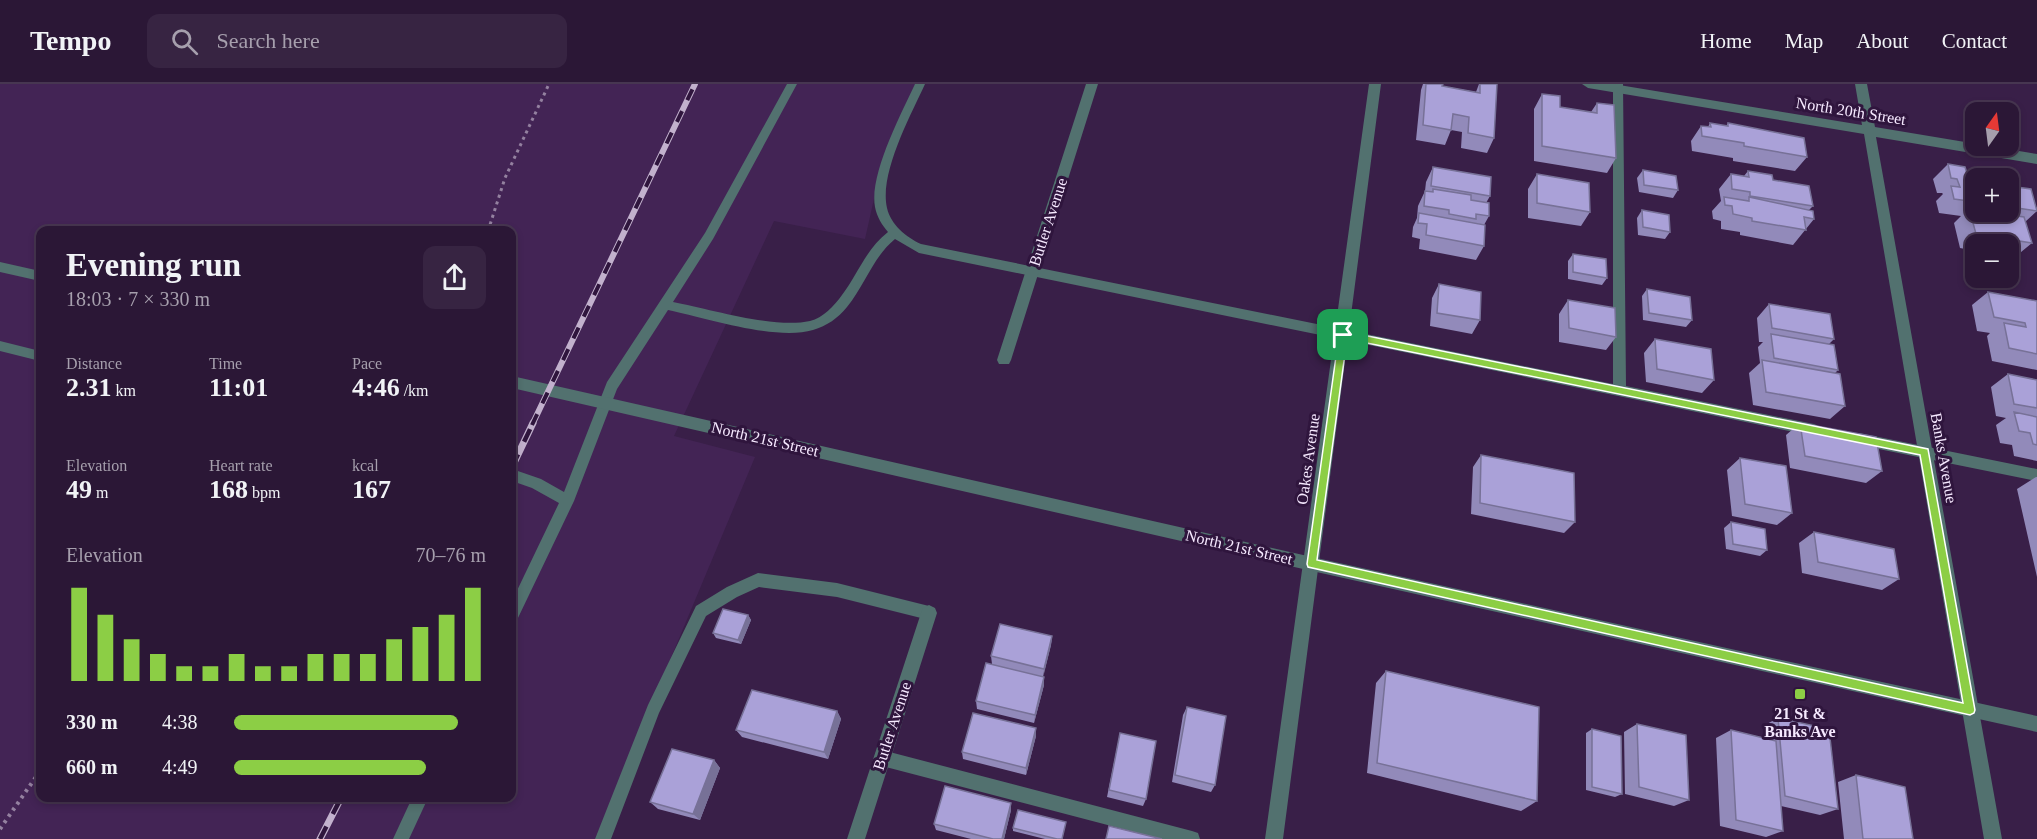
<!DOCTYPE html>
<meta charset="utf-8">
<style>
body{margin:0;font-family:Georgia,serif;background:#372442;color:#f1f3f6;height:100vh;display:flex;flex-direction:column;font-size:22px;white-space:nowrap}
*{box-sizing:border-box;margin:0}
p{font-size:20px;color:#a69fad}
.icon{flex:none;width:33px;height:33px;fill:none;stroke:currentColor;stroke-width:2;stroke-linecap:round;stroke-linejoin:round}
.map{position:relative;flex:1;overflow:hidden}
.drawer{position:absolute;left:36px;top:142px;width:480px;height:576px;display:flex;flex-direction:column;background:#2b1736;border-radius:12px;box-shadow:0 3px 9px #0003,0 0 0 2px #473651}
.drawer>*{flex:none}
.needle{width:39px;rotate:14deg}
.fabs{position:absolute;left:1965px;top:18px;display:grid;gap:12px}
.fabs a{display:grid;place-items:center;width:54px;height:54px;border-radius:12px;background:#2b1736;box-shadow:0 3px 9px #0003,0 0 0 2px #473651;font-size:30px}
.pin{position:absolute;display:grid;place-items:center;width:51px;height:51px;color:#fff;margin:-26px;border-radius:12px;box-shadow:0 3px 9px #0006}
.round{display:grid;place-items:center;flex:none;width:63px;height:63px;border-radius:12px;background:#372442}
.headline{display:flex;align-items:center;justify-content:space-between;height:102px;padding:0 30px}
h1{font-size:33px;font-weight:800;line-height:45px}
.metrics{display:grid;grid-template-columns:repeat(3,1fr);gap:9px;height:102px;padding:6px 30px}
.metrics div{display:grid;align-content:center}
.metrics b{font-size:26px;font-weight:800}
.metrics small{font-size:16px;font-weight:400}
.metrics p{font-size:16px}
.chart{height:168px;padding:12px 30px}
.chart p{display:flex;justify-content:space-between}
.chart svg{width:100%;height:108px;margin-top:6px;stroke:#8cce45;stroke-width:6}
ul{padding:0 30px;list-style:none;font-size:20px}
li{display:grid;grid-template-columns:96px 72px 1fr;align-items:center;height:45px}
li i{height:15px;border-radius:8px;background:#8cce45}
header{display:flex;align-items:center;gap:36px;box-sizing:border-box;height:84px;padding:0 30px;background:#2b1736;border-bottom:2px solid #473651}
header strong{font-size:28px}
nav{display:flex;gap:33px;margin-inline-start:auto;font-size:21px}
.search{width:420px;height:54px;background:#372442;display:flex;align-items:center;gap:15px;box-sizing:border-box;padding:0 21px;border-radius:12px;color:#a69fad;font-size:22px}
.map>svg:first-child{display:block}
.built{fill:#432455;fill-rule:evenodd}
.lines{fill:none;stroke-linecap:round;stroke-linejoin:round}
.path-far1{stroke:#9481a0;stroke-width:3;stroke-dasharray:3 4;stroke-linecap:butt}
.path{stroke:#9481a0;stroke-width:4;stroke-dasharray:3 4.5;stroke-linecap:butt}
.service{fill:#52716f;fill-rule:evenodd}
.minor{fill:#52716f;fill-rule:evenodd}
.tertiary{fill:#52716f;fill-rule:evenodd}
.rail-far1-casing{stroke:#c2b1cd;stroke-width:6}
.rail-casing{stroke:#c2b1cd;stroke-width:7}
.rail-far1{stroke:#2f153d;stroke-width:4;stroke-dasharray:12;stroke-linecap:butt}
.rail{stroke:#2f153d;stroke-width:4.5;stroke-dasharray:14;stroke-linecap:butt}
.wall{fill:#928aba}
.shaded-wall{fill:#777197}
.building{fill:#aaa1d8;stroke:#777197;stroke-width:1.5}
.route{fill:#8cce45;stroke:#fff;stroke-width:1.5;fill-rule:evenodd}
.poi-dot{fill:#8cce45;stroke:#2f153d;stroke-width:2}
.labels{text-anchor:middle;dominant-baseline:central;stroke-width:6;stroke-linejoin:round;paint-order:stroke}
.street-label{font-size:16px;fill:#f6e9ff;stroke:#2f153d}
.poi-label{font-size:16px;font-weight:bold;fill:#f6e9ff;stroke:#2f153d}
</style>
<header>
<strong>Tempo</strong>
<div class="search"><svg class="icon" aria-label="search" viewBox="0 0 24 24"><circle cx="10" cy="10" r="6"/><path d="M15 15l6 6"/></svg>Search here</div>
<nav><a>Home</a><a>Map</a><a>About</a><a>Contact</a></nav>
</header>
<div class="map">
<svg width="2037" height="755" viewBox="0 0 2037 755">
<rect width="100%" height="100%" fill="#391f48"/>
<path class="built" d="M0,0H916L876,106L865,155L774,137L674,352L755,373L595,755H0ZM40,147H512V714H40Z"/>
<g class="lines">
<path class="path-far1" d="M488,147L505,94L549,0"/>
<path class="path" d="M0,745L40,687"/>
<path class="service" d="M787,0H797L713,155L673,218C710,225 774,245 810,237C823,234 834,222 842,211C858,190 866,165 888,148C882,141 877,133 875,123C869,91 901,30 915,0H925C911,31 879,89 887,124C891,141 906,153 921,160L1613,300V0H1623L1626,302L1814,340L1819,342L1821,346L1819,350L1814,352L919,169L895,155C873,173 865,201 847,223C838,234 827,242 813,246C776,257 706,234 668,226L617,305L574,417L517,536L512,538V517L559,419L532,404L512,397V385L541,395L564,408L607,298L705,149Z
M0,257L40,267V277L0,267Z
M1859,349L2037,385V397L1859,361L1854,359L1852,355L1854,351Z
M758,489L837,499L929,522L934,524L936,529L934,534L929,536L837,513L759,503L737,513L706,532L659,629L611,755H595L648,621L696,522L727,503Z
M882,666L1192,747L1198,749L1200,755H1161L882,682L876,680L874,674L876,668Z
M412,714H428L409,755H393Z"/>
<path class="minor" d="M1086,0H1098L1011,276L1009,280H999L997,276Z
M1369,0H1381L1283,755H1265Z
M1582,0H1613L1862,41L1855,0H1867L1875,43L2037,70V80L1876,53L2002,755H1984L1864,50L1588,4Z
M929,521L935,524L937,529L865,755H847L921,529L923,524Z"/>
<path class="tertiary" d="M0,178L40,187V197L0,188Z
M512,292L1312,473L2037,632V648L1312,487L512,304Z"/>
<g class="rail-far1-casing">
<path id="rail-far1" d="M532,341L695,0"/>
</g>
<g class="rail-casing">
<path id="rail" d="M512,383L533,339
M320,755L341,714"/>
</g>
<use href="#rail-far1" class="rail-far1"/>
<use href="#rail" class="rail"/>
</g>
<path class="wall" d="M1423,0H1443L1442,2L1476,8L1479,0H1494V54L1487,69L1461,64L1462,48L1451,46L1445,61L1416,56L1421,6Z
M1542,10L1560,23L1591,28L1597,19L1616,74L1607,89L1534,77V25Z
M1710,39L1726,42L1728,39L1807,73L1795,87L1733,77V74L1692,67L1691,57L1701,42L1708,43Z
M1948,80L1968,93L1976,94V128H2008V100L2009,102L2037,124V127L2025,138L2032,159L2015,173L2008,172V160H1976V167L1960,164L1954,139L1961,132L1939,129L1936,117L1943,110L1942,109H1937L1933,95Z
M1433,83L1490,112L1486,119L1489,132L1484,141V162L1476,176L1419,165L1420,155L1412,153L1413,143L1417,134L1418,122L1425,107L1426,98Z
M1643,86L1678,106L1673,114L1639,108L1637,94Z
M1748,87L1773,96L1813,122L1809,126L1814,135L1793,161L1740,151V148L1721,145V137L1713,135L1712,127L1721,117L1719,105L1731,90L1744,92Z
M1537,90L1590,128L1581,142L1528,134V105Z
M1642,126L1670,148L1665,155L1638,151L1637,134Z
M1573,170L1607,194L1602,201L1568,195V177Z
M1439,200L1480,236L1472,250L1430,242L1432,214Z
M1647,205L1692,236L1686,243L1643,236L1642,212Z
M1988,208L2037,217V286L1992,277L1987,252L1990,249L1977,247L1972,221Z
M1568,216L1616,253L1606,266L1559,258V230Z
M1769,220L1834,255L1829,260L1838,286L1835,289L1845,322L1830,335L1753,321L1749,289L1760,279L1758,263L1763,258H1759L1757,234Z
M1655,255L1714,296L1702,309L1646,298L1644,269Z
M2008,290L2037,296V377L2014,372L2012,361L2000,359L1996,341L2006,334L1996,332L1991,303Z
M1800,339L1882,387L1866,399L1790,384L1786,351Z
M1481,371L1575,438L1564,449L1471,430L1473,383Z
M1740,374L1792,429L1777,441L1732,432L1727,386Z
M2036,393H2037V493L2017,405Z
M1731,438L1767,466L1760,472L1726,465L1724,444Z
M1814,448L1899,495L1882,506L1802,489L1799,459Z
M748,531L751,536L741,560L716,554L713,549Z
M1052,552L1051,561L1043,592L1044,601L1034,639L977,625L976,617L992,580L991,572Z
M1386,587L1537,717L1521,727L1367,689L1376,599Z
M1187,623L1215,701L1211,708L1172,698L1183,631Z
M837,627L841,635L828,675L742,653L736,646Z
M1778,634L1838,725L1820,731L1781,722L1783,747L1766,753L1720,742L1716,654L1731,646L1764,654L1763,642Z
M1637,640L1689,716L1674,722L1625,710L1624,648Z
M1036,644V652L1026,691L963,675L962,668Z
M1592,645L1622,710L1615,713L1586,706V649Z
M1120,649L1146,715L1143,722L1107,713Z
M714,676L720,684L700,736L658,725L650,718Z
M1856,691L1913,755H1844L1838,698Z
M1011,726L1004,755H971L936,746L934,740Z
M1013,744L1062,755H1045L1013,747Z"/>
<path class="shaded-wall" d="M748,531L751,536L741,560L738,556Z
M1052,552L1051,561L1043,594L1044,585Z
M1044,593V601L1034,639L1035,631Z
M837,627L841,635L828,675L824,668Z
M1036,644V652L1026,691V684Z
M714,676L720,684L700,736L693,730Z
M1011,719V726L1004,755H1002Z"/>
<path class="building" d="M1426,0H1443L1442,2L1480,9V0H1497L1494,54L1468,49L1469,33L1453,30L1451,46L1423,41Z
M1542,10L1560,12V23L1597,29V19L1614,21L1616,74L1542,62Z
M1710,39L1728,42V39L1804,54L1807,73L1744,62V59L1702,52L1701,42L1711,43Z
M1948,80L1965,83L1968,93L1979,94H1976V118L1954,115L1951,102L1960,103L1957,95L1951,94Z
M1433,83L1491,93L1490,112L1431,102Z
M1643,86L1676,92L1678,106L1644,101Z
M1748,87L1772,91L1773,96L1809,102L1813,122L1750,112V108L1732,105L1731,90L1749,93Z
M1537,90L1589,99L1590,128L1537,119Z
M1984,90L2006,93L2007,94H1985Z
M2008,100L2009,102L2031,105L2037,127L2017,124L2019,128L2008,126Z
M1433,105L1471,111V116L1489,119V132L1476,130V135L1449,130V126L1424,122L1425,107L1433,108Z
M1724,113L1749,117V113L1813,127L1814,135L1804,133L1806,146L1752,137V134L1733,130L1732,122L1725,121Z
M1969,124L1976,125V128H1988L2024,133L2032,159L1976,150Z
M1642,126L1669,131L1670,148L1643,143Z
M1419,129L1485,141L1484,162L1426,151L1427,140L1418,139Z
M1573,170L1606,175L1607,194L1573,188Z
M1439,200L1481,208L1480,236L1437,229Z
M1647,205L1690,213L1692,236L1649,229Z
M1988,208L2037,217V270L2009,264L2004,239L2026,243L2025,239L1994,233Z
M1568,216L1615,224L1616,253L1569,244Z
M1769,220L1830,230L1834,255L1772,244Z
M1771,250L1834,261L1838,286L1774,274Z
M1655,255L1711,265L1714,296L1657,285Z
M1762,276L1840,290L1845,322L1766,308Z
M2008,290L2037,296V324L2014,320Z
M2014,328L2037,333V361L2033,360L2030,349L2019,347Z
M1800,339L1876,353L1882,387L1805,372Z
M1481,371L1574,389L1575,438L1480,419Z
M1740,374L1786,382L1792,429L1745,420Z
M1731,438L1765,445L1767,466L1733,460Z
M1814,448L1894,465L1899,495L1818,478Z
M723,525L748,531L738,556L713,549Z
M1000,540L1052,552L1044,585L991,572Z
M986,579L1044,593L1035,631L976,617Z
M1386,587L1539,623L1537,717L1377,679Z
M752,606L837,627L824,668L736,646Z
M1187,623L1226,632L1215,701L1175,691Z
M973,629L1036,644L1026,684L962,668Z
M1778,634L1829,645L1838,725L1785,712Z
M1637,640L1686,651L1689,716L1639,703Z
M1592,645L1621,652L1622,710L1592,703Z
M1731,646L1776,657L1783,747L1736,736Z
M1120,649L1156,657L1146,715L1109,706Z
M672,665L714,676L693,730L650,718Z
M1856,691L1905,703L1913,755H1863Z
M945,702L1011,719L1002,755H993L934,740Z
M1018,726L1066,738L1062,755H1057L1013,744Z
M1109,742L1162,755H1106Z"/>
<path class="route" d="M1343,247L1928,365L1975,626L1974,629L1970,631L1308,483L1307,480L1339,251ZM1347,255L1920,371L1963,619L1317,476Z"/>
<rect class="poi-dot" x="1794" y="604" width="12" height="12" rx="3"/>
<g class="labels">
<g class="street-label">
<text transform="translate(1851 27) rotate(9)">North 20th Street</text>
<text transform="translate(1048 138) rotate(-72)">Butler Avenue</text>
<text transform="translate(765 355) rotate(13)">North 21st Street</text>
<text transform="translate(1944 374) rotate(80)">Banks Avenue</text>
<text transform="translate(1308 375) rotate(-82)">Oakes Avenue</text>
<text transform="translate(1239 463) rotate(13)">North 21st Street</text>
<text transform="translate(892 642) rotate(-72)">Butler Avenue</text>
</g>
<g class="poi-label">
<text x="1800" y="629">21 St &amp;<tspan x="1800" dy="18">Banks Ave</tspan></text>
</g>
</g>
</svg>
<div class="fabs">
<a><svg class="needle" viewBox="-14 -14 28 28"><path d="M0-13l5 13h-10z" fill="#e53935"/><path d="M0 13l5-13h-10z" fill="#a69fad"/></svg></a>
<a>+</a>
<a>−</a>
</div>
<div class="pin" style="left:1343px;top:251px;background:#1e9e55"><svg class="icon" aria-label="arrive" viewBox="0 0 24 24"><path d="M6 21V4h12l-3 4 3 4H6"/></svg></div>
<section class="drawer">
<div class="headline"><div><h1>Evening run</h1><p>18:03 · 7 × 330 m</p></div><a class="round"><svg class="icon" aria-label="share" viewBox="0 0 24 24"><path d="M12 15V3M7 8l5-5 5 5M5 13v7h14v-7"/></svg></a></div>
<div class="metrics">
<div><p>Distance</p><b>2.31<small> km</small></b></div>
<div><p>Time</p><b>11:01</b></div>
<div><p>Pace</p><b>4:46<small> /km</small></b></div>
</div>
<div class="metrics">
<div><p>Elevation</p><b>49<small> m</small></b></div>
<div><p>Heart rate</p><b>168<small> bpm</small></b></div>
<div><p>kcal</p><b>167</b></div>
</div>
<div class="chart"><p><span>Elevation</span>70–76 m</p>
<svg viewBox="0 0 160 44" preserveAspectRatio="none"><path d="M5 44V6M15 44V17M25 44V27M35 44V33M45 44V38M55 44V38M65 44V33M75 44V38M85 44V38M95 44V33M105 44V33M115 44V33M125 44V27M135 44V22M145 44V17M155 44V6"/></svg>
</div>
<ul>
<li><b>330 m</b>4:38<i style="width:89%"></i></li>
<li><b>660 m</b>4:49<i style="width:76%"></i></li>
</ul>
</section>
</div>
